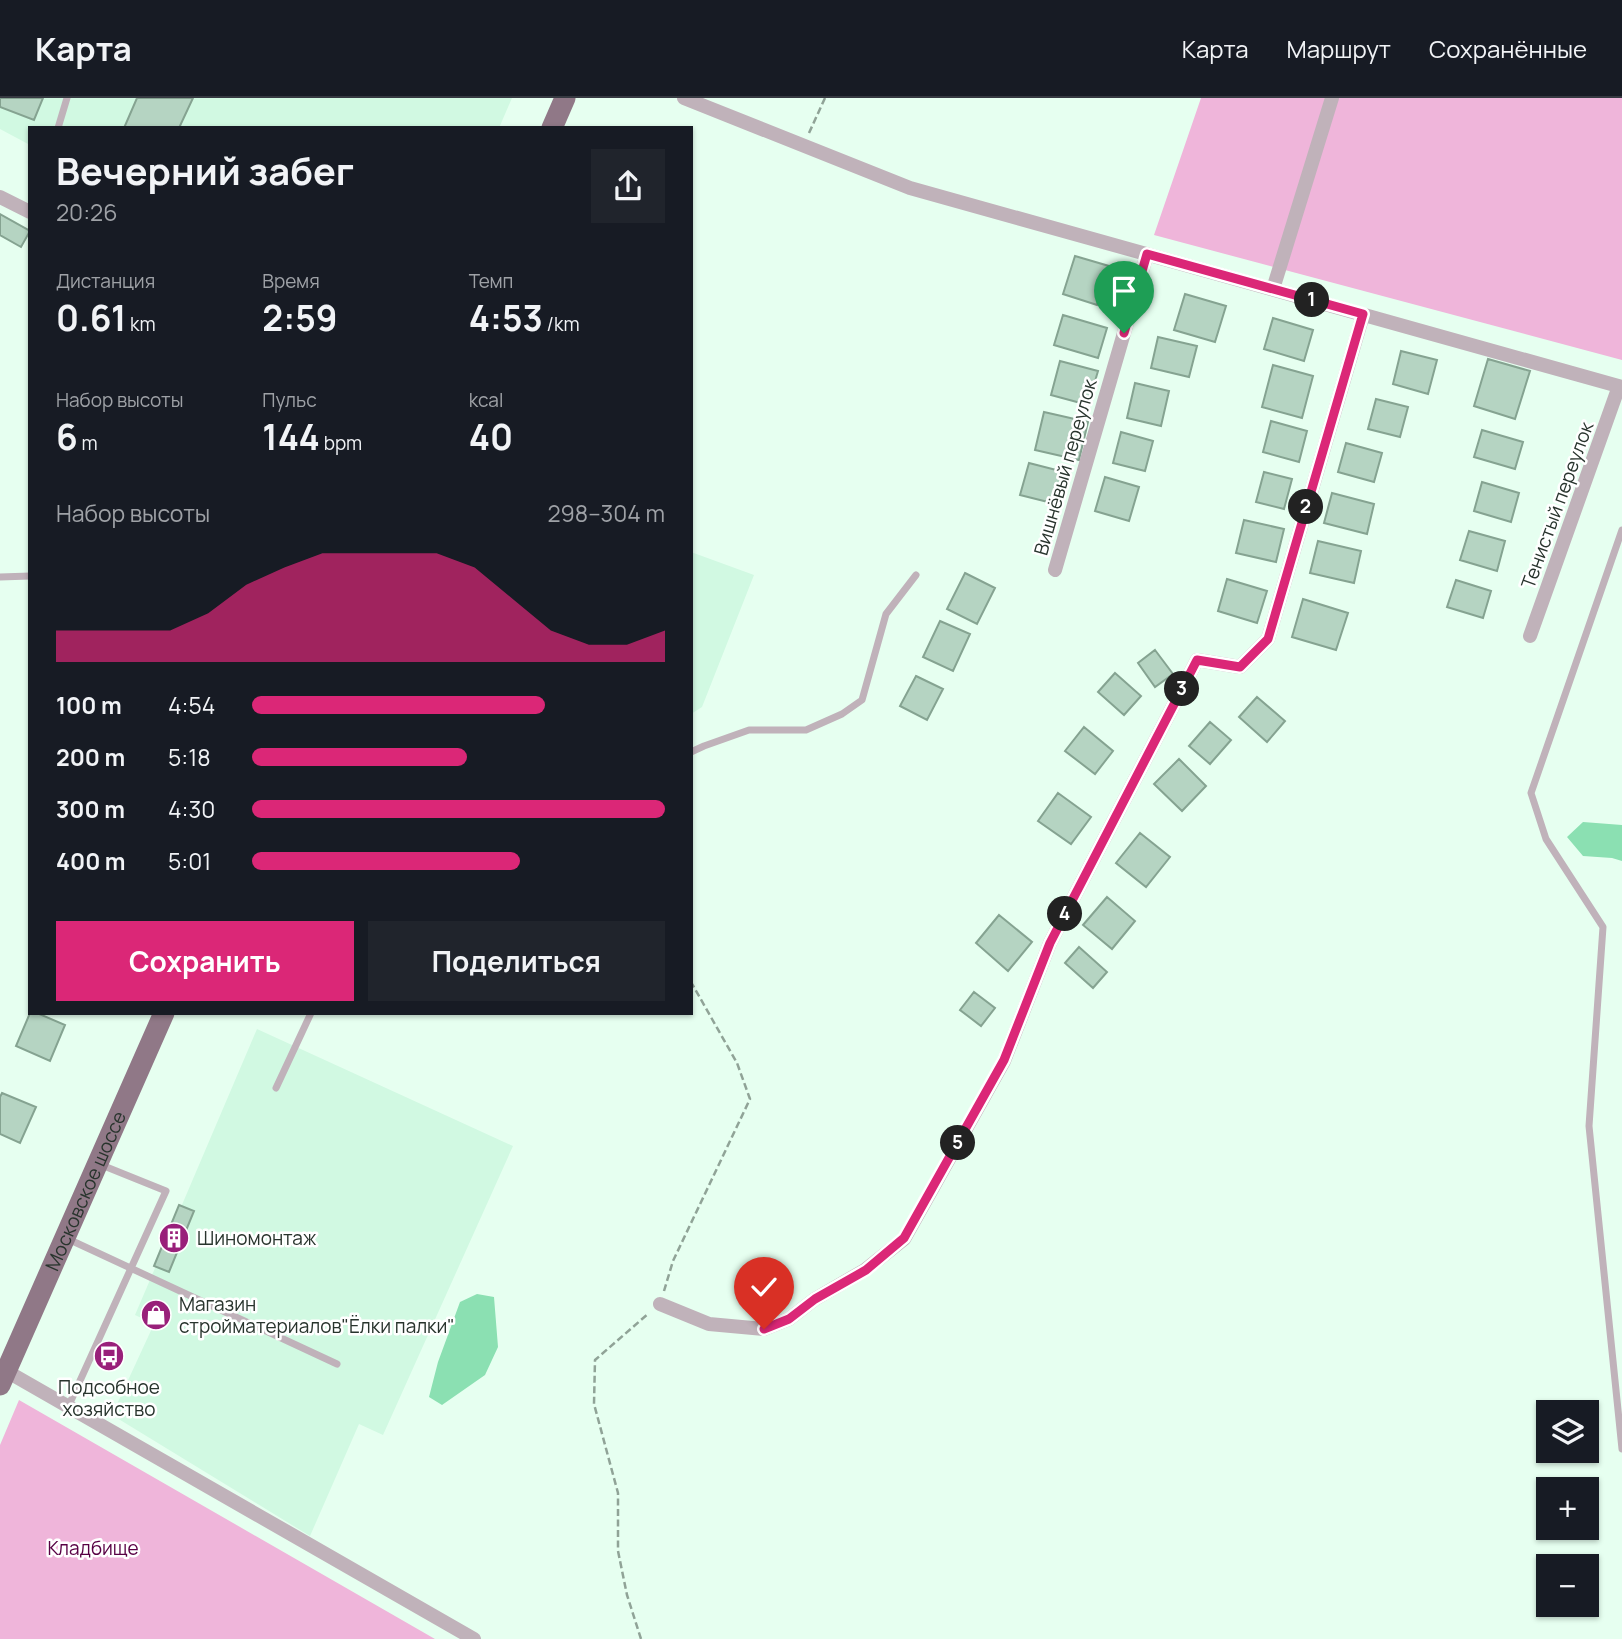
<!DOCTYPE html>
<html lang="ru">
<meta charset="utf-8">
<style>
body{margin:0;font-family:Manrope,sans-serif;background:#20242c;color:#f1f3f6;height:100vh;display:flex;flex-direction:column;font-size:26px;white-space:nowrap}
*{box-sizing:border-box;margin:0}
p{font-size:23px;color:#9ea1a6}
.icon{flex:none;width:38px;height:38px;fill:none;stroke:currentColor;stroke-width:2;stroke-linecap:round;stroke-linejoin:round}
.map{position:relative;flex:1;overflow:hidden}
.drawer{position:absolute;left:28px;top:28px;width:665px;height:889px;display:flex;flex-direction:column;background:#171b24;border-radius:0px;box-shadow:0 2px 5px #0004}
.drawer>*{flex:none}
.controls{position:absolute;left:1536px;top:1302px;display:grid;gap:14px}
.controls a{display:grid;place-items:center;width:63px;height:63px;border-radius:0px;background:#171b24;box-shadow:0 2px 5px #0004;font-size:35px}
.pin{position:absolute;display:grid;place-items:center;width:60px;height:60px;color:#fff;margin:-72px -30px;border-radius:50% 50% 50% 0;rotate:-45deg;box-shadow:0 0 7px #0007}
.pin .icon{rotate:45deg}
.km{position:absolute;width:35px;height:35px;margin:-18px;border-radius:50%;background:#222;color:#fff;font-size:19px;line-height:35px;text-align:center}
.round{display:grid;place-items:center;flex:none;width:74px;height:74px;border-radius:0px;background:#20242c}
.headline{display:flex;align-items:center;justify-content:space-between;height:119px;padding:0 28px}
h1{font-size:38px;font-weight:700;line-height:52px}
.metrics{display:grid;grid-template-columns:repeat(3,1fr);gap:10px;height:119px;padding:7px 28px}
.metrics div{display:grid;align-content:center}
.metrics b{font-size:35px;font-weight:700}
.metrics small{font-size:19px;font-weight:400}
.metrics p{font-size:19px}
.chart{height:196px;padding:14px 28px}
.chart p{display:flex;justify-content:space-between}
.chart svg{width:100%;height:126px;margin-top:7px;fill:#db2777;opacity:.7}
.button{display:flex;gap:14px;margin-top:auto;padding:14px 28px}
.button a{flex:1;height:80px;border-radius:0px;background:#db2777;color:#fff;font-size:28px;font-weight:700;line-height:80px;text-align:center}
.button a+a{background:#20242c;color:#f1f3f6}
ul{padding:0 28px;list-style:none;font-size:23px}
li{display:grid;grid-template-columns:112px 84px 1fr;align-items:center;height:52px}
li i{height:18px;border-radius:9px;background:#db2777}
header{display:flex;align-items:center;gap:42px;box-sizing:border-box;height:98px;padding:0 35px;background:#171b24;border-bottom:2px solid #363941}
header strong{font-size:33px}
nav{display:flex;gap:38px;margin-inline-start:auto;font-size:24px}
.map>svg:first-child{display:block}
.built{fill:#d1f9e2}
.green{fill:#efb5da}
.water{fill:#8be0b2}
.building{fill:#b5d4c2;stroke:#85a391;stroke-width:2}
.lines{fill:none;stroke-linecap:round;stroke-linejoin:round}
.path{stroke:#90a397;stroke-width:2.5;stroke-dasharray:7 3.5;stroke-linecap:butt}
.service{stroke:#c0b2ba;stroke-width:7}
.minor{stroke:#c0b2ba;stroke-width:14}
.primary{stroke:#907887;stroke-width:21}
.route-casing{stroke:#fff;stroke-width:14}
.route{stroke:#db2777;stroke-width:9}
.labels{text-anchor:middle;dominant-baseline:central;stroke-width:5;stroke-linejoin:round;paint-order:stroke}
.street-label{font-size:19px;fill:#28342d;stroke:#fff}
.poi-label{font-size:19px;fill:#28342d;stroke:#fff;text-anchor:start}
.park-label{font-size:19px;fill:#580044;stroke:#fff}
</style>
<header>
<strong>Карта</strong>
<nav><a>Карта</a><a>Маршрут</a><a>Сохранённые</a></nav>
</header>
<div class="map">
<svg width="1622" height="1541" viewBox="0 0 1622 1541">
<rect width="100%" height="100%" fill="#e6fff0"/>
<path class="built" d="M0,0H512L499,30H30V47L0,31Z
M691,454L754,477L702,609L691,616Z
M257,931L513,1048L383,1337L359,1326L310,1438L112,1317L154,1226L135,1217Z"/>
<path class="green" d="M1201,0H1622V262L1154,137Z
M19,1302L435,1541H0V1347Z"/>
<path class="water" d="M1583,724L1622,727V763L1612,760L1583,758L1567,739Z
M477,1196L494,1199L498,1249L485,1277L442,1307L429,1299L438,1264L460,1204Z"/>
<path class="building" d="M0,0H43L34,22L0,9Z
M137,0H193L179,30H124Z
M0,116L30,133L21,149L0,137Z
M1075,158L1109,168L1097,207L1063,196Z
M1185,196L1226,208L1215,244L1174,232Z
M1063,217L1107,230L1098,260L1054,247Z
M1273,220L1313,232L1304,263L1264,251Z
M1158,239L1197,248L1189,279L1151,270Z
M1401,253L1437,262L1428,296L1393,286Z
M1488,261L1530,273L1515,321L1474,308Z
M1060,263L1098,273L1088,307L1051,297Z
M1273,267L1313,278L1302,320L1262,309Z
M1135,285L1169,293L1161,328L1127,320Z
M1376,301L1408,309L1400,339L1368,331Z
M1044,314L1088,324L1079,362L1035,352Z
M1271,323L1307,333L1299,364L1263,354Z
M1482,332L1523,344L1515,371L1474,359Z
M1121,334L1153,343L1145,373L1113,365Z
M1346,345L1382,355L1374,384L1338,374Z
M1029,365L1068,375L1060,407L1020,397Z
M1264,374L1292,381L1284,411L1256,404Z
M1105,379L1139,389L1129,423L1095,413Z
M1482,384L1519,395L1511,424L1474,413Z
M1332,395L1374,406L1367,436L1324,425Z
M1244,422L1284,431L1276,464L1236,455Z
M1469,433L1505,443L1497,473L1460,462Z
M1318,443L1361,453L1354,485L1310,475Z
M965,475L995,490L977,526L947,511Z
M1227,481L1267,493L1257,525L1218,513Z
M1456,482L1491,493L1483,520L1447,509Z
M1303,501L1348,515L1336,552L1292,539Z
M940,523L970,536L953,573L923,559Z
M1155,552L1173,576L1155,589L1138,565Z
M1115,575L1141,598L1124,617L1098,594Z
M916,578L943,591L927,622L900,608Z
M1257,599L1285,623L1267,644L1239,619Z
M1210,624L1231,642L1210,666L1189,648Z
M1084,629L1113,653L1095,676L1065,653Z
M1179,661L1206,688L1182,713L1154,686Z
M1058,695L1091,719L1071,746L1038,723Z
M1140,735L1170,759L1146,789L1116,765Z
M1107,799L1135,823L1112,851L1083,827Z
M999,817L1032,844L1008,873L976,845Z
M1079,849L1107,874L1093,890L1065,865Z
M974,894L995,910L981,928L960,912Z
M30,915H37L65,927L50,963L16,948Z
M2,995L36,1009L20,1045L0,1036V999Z
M179,1107L194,1113L169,1174L154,1168Z"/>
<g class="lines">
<path class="path" d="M809,35L825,0
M664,1193L673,1163L750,1001L737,965L691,884
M641,1541L627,1497L618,1453V1395L594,1306L595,1262L649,1215"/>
<path class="service" d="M58,30L67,0
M1622,432L1531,695L1546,741L1603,829L1589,1028L1622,1351
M0,479L30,478
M691,654L704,648L749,632H806L842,616L862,602L886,516L916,477
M276,990L311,915
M68,1141L337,1266
M69,1307L166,1093L99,1066"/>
<path class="minor" d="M684,0L910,90L1622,289
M0,99L30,114
M1273,191L1332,0
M1055,472L1147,156
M1530,538L1619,288
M660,1206L709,1226L764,1231L789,1221L815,1201L865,1172L904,1141L1004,963L1050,845L1197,562L1240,569L1268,541L1363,217
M1,1270L474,1541"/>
<g class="primary">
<path d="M552,30L565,0"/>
<path id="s1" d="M0,1287L164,915"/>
</g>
</g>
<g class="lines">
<g class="route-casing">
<path id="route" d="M764,1231L789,1221L815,1201L866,1172L904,1140L1004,962L1050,845L1197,562L1240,569L1268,541L1363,216L1147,156L1124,235"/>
</g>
<use href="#route" class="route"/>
</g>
<defs>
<g id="building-disc" transform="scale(1.575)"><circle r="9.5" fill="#99207a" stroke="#fff"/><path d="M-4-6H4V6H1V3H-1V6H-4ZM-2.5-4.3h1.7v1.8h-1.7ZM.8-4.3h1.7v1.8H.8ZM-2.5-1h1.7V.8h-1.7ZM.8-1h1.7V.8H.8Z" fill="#fff"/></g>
<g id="shop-disc" transform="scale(1.575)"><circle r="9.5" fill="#99207a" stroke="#fff"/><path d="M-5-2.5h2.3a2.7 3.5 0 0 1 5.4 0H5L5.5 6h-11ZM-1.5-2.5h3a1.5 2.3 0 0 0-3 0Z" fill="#fff"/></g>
<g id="bus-disc" transform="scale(1.575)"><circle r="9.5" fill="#99207a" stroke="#fff"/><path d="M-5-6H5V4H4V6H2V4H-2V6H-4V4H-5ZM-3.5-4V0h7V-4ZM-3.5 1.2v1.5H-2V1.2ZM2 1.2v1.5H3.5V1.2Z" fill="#fff"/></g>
</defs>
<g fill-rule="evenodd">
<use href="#building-disc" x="174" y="1140"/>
<use href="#shop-disc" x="156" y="1217"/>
<use href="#bus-disc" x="109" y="1258"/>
</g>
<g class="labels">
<g class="street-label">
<text transform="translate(1065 369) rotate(-74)">Вишнёвый переулок</text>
<text transform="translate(1557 407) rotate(-70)">Тенистый переулок</text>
<text stroke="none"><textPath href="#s1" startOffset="212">Московское шоссе</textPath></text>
</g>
<g class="poi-label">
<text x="197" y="1140">Шиномонтаж</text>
<text x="179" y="1206">Магазин<tspan x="179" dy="22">стройматериалов"Ёлки палки"</tspan></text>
<text x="109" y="1289" text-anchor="middle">Подсобное<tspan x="109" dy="22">хозяйство</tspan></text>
</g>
<g class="park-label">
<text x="93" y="1450">Кладбище</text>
</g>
</g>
</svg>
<div class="controls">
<a><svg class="icon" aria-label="layers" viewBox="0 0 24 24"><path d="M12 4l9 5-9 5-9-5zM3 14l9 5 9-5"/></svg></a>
<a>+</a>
<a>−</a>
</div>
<div class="pin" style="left:1124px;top:235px;background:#1e9e55"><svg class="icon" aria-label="arrive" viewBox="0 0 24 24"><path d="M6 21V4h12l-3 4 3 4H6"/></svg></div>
<div class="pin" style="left:764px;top:1231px;background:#d93025"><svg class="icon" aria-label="check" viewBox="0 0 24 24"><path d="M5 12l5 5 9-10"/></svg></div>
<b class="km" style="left:1312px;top:202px">1</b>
<b class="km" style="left:1306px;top:409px">2</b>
<b class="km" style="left:1182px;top:591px">3</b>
<b class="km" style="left:1065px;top:816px">4</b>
<b class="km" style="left:958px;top:1045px">5</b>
<section class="drawer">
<div class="headline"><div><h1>Вечерний забег</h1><p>20:26</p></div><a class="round"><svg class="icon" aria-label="share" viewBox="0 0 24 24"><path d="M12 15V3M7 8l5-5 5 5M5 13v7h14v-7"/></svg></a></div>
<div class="metrics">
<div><p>Дистанция</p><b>0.61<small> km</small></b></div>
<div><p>Время</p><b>2:59</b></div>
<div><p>Темп</p><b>4:53<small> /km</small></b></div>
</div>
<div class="metrics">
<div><p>Набор высоты</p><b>6<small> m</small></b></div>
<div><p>Пульс</p><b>144<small> bpm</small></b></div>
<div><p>kcal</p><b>40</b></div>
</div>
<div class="chart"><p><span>Набор высоты</span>298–304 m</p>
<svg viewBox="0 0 160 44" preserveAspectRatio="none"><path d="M0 44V33L10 33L20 33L30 33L40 27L50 17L60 11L70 6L80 6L90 6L100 6L110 11L120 22L130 33L140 38L150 38L160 33V44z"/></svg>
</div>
<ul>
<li><b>100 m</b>4:54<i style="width:71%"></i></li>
<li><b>200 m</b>5:18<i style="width:52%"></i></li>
<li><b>300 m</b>4:30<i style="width:100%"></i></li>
<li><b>400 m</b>5:01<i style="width:65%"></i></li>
</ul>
<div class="button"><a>Сохранить</a><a>Поделиться</a></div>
</section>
</div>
